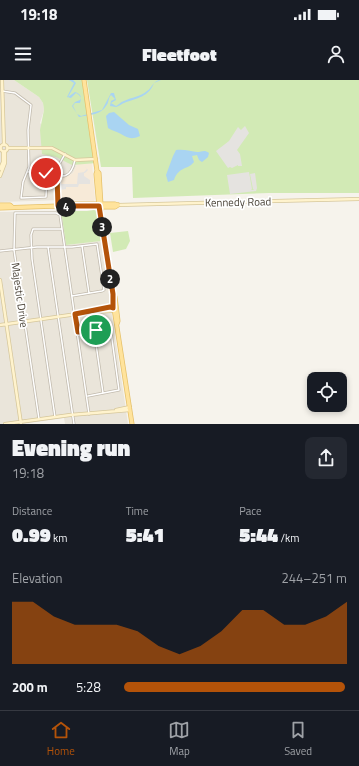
<!DOCTYPE html>
<meta charset="utf-8">
<style>
body{margin:0;font-family:"Titillium Web",sans-serif;background:#242831;color:#f1f3f6;height:100vh;display:flex;flex-direction:column;font-size:15px;white-space:nowrap}
*{box-sizing:border-box;margin:0}
p{font-size:13px;color:#9ea1a6}
.icon{flex:none;width:22px;height:22px;fill:none;stroke:currentColor;stroke-width:2;stroke-linecap:round;stroke-linejoin:round}
.map{position:relative;height:344px;overflow:hidden}
.drawer{display:flex;flex-direction:column;background:#171b24;flex:1}
.drawer>*{flex:none}
.buttons{position:absolute;left:307px;top:292px;display:grid;gap:8px}
.buttons a{display:grid;place-items:center;width:40px;height:40px;border-radius:8px;background:#171b24;box-shadow:0 2px 6px #0003;font-size:20px}
.pin{position:absolute;display:grid;place-items:center;width:34px;height:34px;color:#fff;margin:-17px;border:2px solid #fff;border-radius:50%;box-shadow:0 1px 4px #0007}
.km{position:absolute;width:20px;height:20px;margin:-10px;border-radius:50%;background:#222;color:#fff;font-size:11px;line-height:20px;text-align:center}
.round{display:grid;place-items:center;flex:none;width:42px;height:42px;border-radius:8px;background:#242831}
.overview{display:flex;align-items:center;justify-content:space-between;height:68px;padding:0 12px}
h1{font-size:22px;font-weight:800;line-height:30px}
.stats{display:grid;grid-template-columns:repeat(3,1fr);gap:6px;height:68px;padding:4px 12px}
.stats div{display:grid;align-content:center}
.stats b{font-size:20px;font-weight:800}
.stats small{font-size:11px;font-weight:400}
.stats p{font-size:11px}
.chart{height:112px;padding:8px 12px}
.chart p{display:flex;justify-content:space-between}
.chart svg{width:100%;height:72px;margin-top:4px;fill:#b45309;opacity:.7}
ul{padding:0 12px;list-style:none;font-size:13px}
li{display:grid;grid-template-columns:64px 48px 1fr;align-items:center;height:30px}
li i{height:10px;border-radius:5px;background:#b45309}
.status{display:flex;justify-content:space-between;align-items:center;height:28px;padding:0 20px;background:#171b24;direction:ltr}
.status svg{height:11px;fill:currentColor}
header{display:flex;justify-content:space-between;align-items:center;height:52px;padding:0 12px;background:#171b24;font-size:18px;font-weight:800}
.menu{display:flex;justify-content:space-around;align-items:center;height:56px;border-top:1px solid #363941;background:#171b24;font-size:11px;color:#9ea1a6}
.menu a{display:grid;justify-items:center;gap:2px}
.menu .current{color:#b45309}
.map>svg:first-child{display:block}
.residential{fill:#eae5da}
.commercial{fill:#f7ead8}
.green{fill:#d2eab5}
.parking{fill:#e5e3e0}
.water{fill:#a9d4f2}
.lines{fill:none;stroke-linecap:round;stroke-linejoin:round}
.street-casing{stroke:#c2bbae;stroke-width:3}
.secondary-casing{stroke:#d6c79b;stroke-width:4}
.primary-casing{stroke:#e6c16a;stroke-width:5}
.street{stroke:#fff;stroke-width:1.5}
.secondary{stroke:#fff3cd;stroke-width:2.5}
.primary{stroke:#ffe39c;stroke-width:3.5}
.route-casing{stroke:#fff;stroke-width:8}
.route{stroke:#b45309;stroke-width:5}
.labels{text-anchor:middle;dominant-baseline:central;stroke-width:3.5;stroke-linejoin:round;paint-order:stroke}
.street-label{font-size:11px;fill:#4b4439;stroke:#fff}
</style>
<div class="status"><b>19:18</b><svg viewBox="0 0 49 12"><path d="M0 12V9h3v3zM5 12V6h3v6zM10 12V3h3v9zM15 12V0h3v12zM26 1h20v11H26zM47 4h2v5h-2z"/></svg></div>
<header><svg class="icon" aria-label="menu" viewBox="0 0 24 24"><path d="M4 6h16M4 12h16M4 18h16"/></svg>Fleetfoot<svg class="icon" aria-label="person" viewBox="0 0 24 24"><circle cx="12" cy="8" r="4"/><path d="M4 21q1-7 8-7t8 7"/></svg></header>
<div class="map">
<svg width="359" height="344" viewBox="0 0 359 344">
<rect width="100%" height="100%" fill="#f6f3ec"/>
<path class="residential" d="M0,0H14L39,17L43,23L44,30L40,43L77,84L73,93L68,96L61,97L60,119L62,120L0,122Z
M61,131L66,165L101,161L128,344H65L64,338L23,344H0V132Z"/>
<path class="commercial" d="M92,83L95,119L94,121L62,120L60,119L59,99L61,97L68,96L73,93L77,84Z"/>
<path class="green" d="M14,0H86L97,83L72,85L56,77L42,74L40,50L44,30L43,23L39,17Z
M87,0H359V113H269L133,118L132,87H101Z
M94,130L97,131L101,161L66,165L61,131H87Z
M128,151L130,161L126,169L113,172L110,153Z"/>
<path class="parking" d="M245,46L249,53L237,70L240,74L242,86H238V85L232,88L230,87L228,88L216,71L229,61L238,47L241,50Z
M84,85L88,90L85,93H84V96L90,100V104H79L78,107H66V109L60,110V104H77L78,93L84,92L87,89Z
M249,92L252,109L251,110H254L253,109L250,94L255,93L257,108L256,111L230,114L227,95Z"/>
<path class="water" d="M69,0H73L76,3L68,17L75,12C81,14 82,17 80,23H75L73,26L77,34L81,36L102,30L111,13H114L116,20L111,23L116,26C120,24 120,22 124,21C132,17 140,17 147,11C153,7 153,0 161,0L154,3C149,17 137,18 124,23C121,24 120,26 116,27L110,26L111,21L115,19L111,15C108,18 109,23 106,26C101,35 88,35 79,37L72,26L75,22L80,20L81,18L79,15L76,13L71,18L67,17L74,3Z
M114,32L129,45L138,49L140,56C131,60 128,58 121,54C116,51 112,51 108,48L106,36L109,33Z
M176,70C184,69 189,71 197,72C202,72 204,69 209,73L208,77L202,82L199,80L197,75L192,76L194,82C188,90 179,86 174,100L168,102L166,95L173,76Z"/>
<g class="lines">
<g class="street-casing">
<path id="street" d="M2,11L15,13L31,25L28,50L29,87L23,102L21,118L46,117L47,93
M27,92C34,92 41,91 47,93C63,98 71,99 75,80
M58,126L56,90L65,74
M82,166L89,213
M48,167L74,344
M0,171L37,167H72L97,164L104,210L102,211L72,216
M94,250L103,313
M78,252L108,248L111,252L119,310L88,316
M55,337L32,179L31,155L33,149H62
M39,339L14,170L15,133H56L60,135L89,334"/>
</g>
<g class="secondary-casing">
<path id="secondary" d="M2,0L4,65
M0.5 68a3.5 3.5 0 1 1 7 0a3.5 3.5 0 1 1-7 0Z
M8,68H52L75,80L96,79
M0,89L3,82V72
M0,96L5,83V72
M118,125L359,119
M0,200L21,344
M91,232L111,231L113,229
M0,245L91,232C96,228 107,226 113,228
M116,330L130,327
M5,344L70,335L130,330"/>
</g>
<g class="primary-casing">
<path id="primary" d="M84,0L97,91L99,93L102,142
M97,91L96,94L100,138L132,344
M71,124H115L118,125
M0,125H10L12,127
M0,128L58,126L115,127L118,125
M113,214L115,217L118,241L117,244"/>
</g>
<use href="#street" class="street"/>
<use href="#secondary" class="secondary"/>
<use href="#primary" class="primary"/>
</g>
<g class="lines">
<g class="route-casing">
<path id="route" d="M46,93L57,96L58,126H99L113,214V228L110,227L75,234L78,252L96,250"/>
</g>
<use href="#route" class="route"/>
</g>
<g class="labels">
<g class="street-label">
<text transform="translate(238 122) rotate(-1)">Kennedy Road</text>
<text transform="translate(20 215) rotate(82)">Majestic Drive</text>
</g>
</g>
</svg>
<div class="buttons">
<a><svg class="icon" aria-label="locate" viewBox="0 0 24 24"><circle cx="12" cy="12" r="6"/><path d="M12 2v4M12 18v4M2 12h4M18 12h4"/></svg></a>
</div>
<div class="pin" style="left:96px;top:250px;background:#1e9e55"><svg class="icon" aria-label="arrive" viewBox="0 0 24 24"><path d="M6 21V4h12l-3 4 3 4H6"/></svg></div>
<div class="pin" style="left:46px;top:93px;background:#d93025"><svg class="icon" aria-label="check" viewBox="0 0 24 24"><path d="M5 12l5 5 9-10"/></svg></div>
<b class="km" style="left:110px;top:199px">2</b>
<b class="km" style="left:102px;top:147px">3</b>
<b class="km" style="left:66px;top:127px">4</b>
</div>
<section class="drawer">
<div class="overview"><div><h1>Evening run</h1><p>19:18</p></div><a class="round"><svg class="icon" aria-label="share" viewBox="0 0 24 24"><path d="M12 15V3M7 8l5-5 5 5M5 13v7h14v-7"/></svg></a></div>
<div class="stats">
<div><p>Distance</p><b>0.99<small> km</small></b></div>
<div><p>Time</p><b>5:41</b></div>
<div><p>Pace</p><b>5:44<small> /km</small></b></div>
</div>
<div class="chart"><p><span>Elevation</span>244–251 m</p>
<svg viewBox="0 0 160 44" preserveAspectRatio="none"><path d="M0 44V6L10 6L20 15L30 20L40 20L50 20L60 24L70 33L80 38L90 33L100 24L110 11L120 11L130 20L140 20L150 15L160 6V44z"/></svg>
</div>
<ul>
<li><b>200 m</b>5:28<i style="width:99%"></i></li>
</ul>
</section>
<nav class="menu">
<a class="current"><svg class="icon" aria-label="home" viewBox="0 0 24 24"><path d="M3 11l9-7 9 7M6 9v11h12V9"/></svg>Home</a>
<a><svg class="icon" aria-label="map" viewBox="0 0 24 24"><path d="M3 6l6-2 6 2 6-2v14l-6 2-6-2-6 2zM9 4v14M15 6v14"/></svg>Map</a>
<a><svg class="icon" aria-label="saved" viewBox="0 0 24 24"><path d="M7 4h10v16l-5-4-5 4z"/></svg>Saved</a>
</nav>
